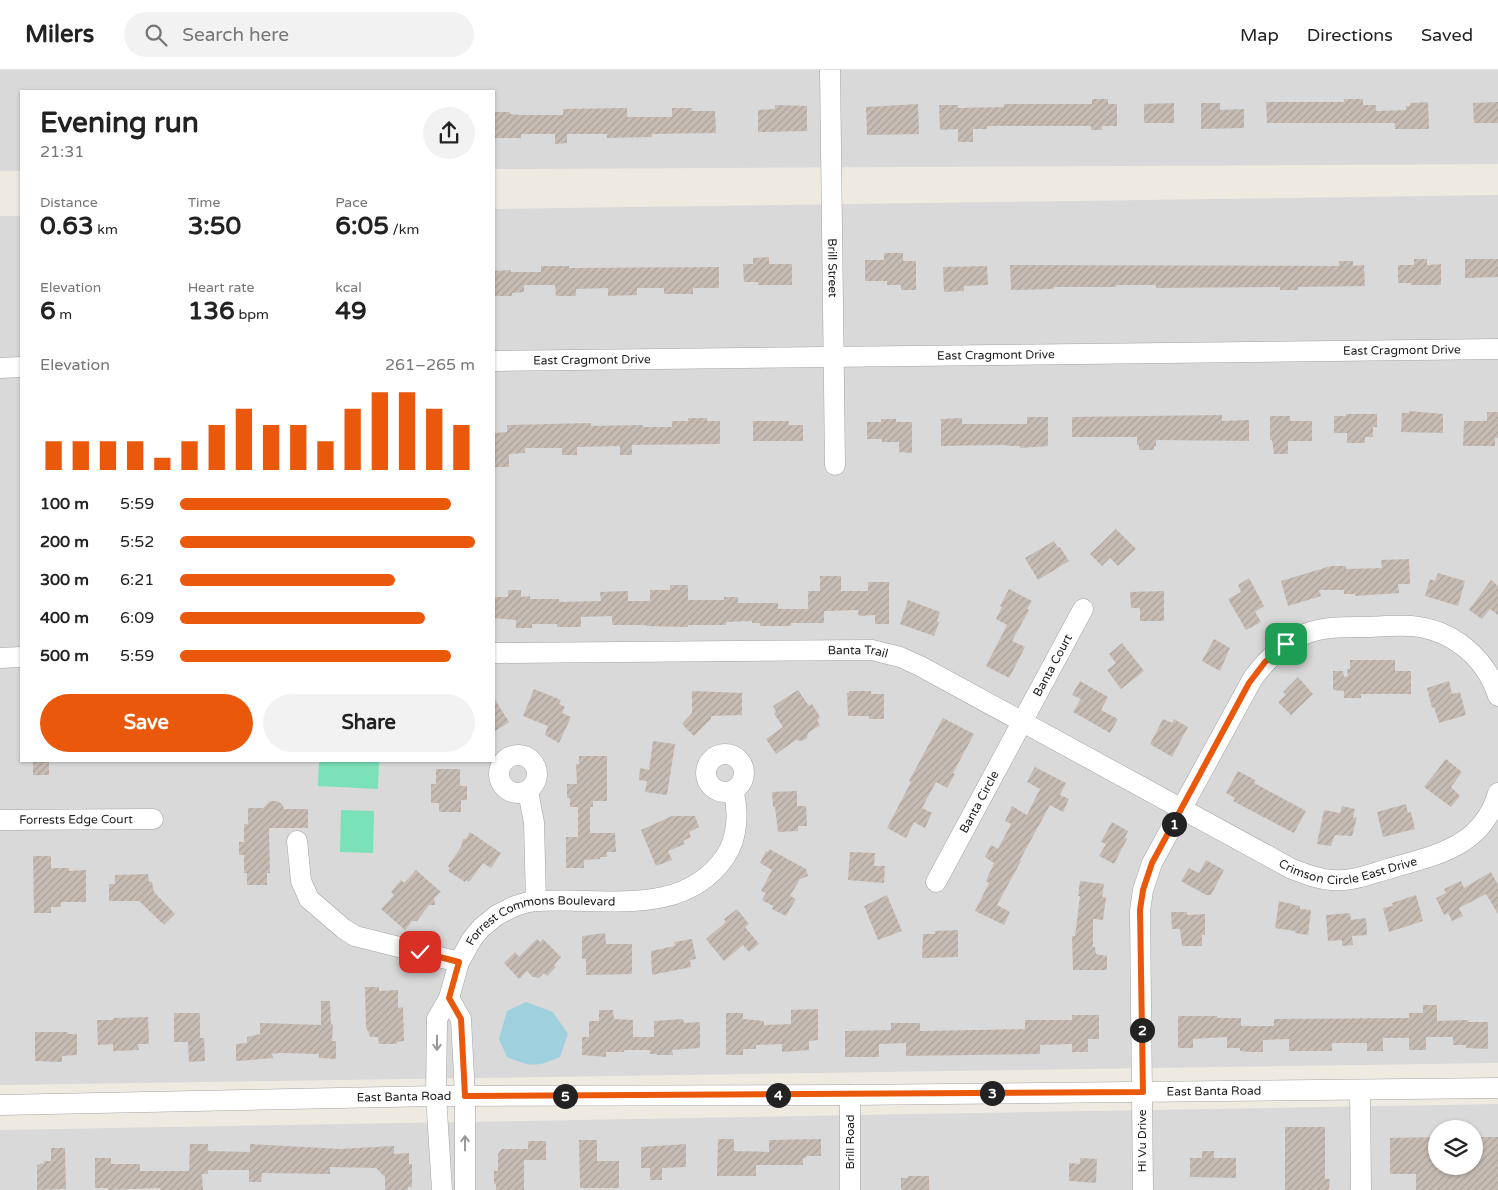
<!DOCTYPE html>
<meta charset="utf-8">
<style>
body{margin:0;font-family:"Varela Round",sans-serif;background:#f2f2f2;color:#222;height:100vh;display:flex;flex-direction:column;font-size:19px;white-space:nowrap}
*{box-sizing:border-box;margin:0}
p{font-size:16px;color:#767676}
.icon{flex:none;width:28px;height:28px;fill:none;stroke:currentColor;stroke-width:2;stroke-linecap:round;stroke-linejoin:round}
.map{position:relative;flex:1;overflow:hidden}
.panel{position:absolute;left:20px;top:20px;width:475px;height:672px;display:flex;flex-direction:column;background:#fff;border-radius:0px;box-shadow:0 1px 4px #0004}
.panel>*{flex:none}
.tools{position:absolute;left:1428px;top:1050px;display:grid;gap:10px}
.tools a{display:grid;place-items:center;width:55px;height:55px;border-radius:50%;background:#fff;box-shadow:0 1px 4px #0004;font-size:25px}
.pin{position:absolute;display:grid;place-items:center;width:42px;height:42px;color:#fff;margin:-21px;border-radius:10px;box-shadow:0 2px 8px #0006}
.km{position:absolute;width:25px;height:25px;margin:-12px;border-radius:50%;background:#222;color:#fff;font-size:14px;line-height:25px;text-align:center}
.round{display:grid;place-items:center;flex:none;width:52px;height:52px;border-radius:26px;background:#f2f2f2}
.head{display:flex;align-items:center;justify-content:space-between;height:85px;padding:0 20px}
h1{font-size:28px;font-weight:700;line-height:38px}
.figures{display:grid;grid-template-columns:repeat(3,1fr);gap:8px;height:85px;padding:5px 20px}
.figures div{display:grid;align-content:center}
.figures b{font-size:25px;font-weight:700}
.figures small{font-size:14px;font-weight:400}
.figures p{font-size:14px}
.chart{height:140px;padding:10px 20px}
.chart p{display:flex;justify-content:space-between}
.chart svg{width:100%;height:90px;margin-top:5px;stroke:#ea580c;stroke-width:6}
.action{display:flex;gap:10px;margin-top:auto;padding:10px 20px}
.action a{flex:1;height:58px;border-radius:30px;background:#ea580c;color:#fff;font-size:20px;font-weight:700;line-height:58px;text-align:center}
.action a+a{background:#f2f2f2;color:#222}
ul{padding:0 20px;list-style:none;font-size:16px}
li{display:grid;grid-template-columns:80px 60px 1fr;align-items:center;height:38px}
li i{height:12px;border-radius:6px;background:#ea580c}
header{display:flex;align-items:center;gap:30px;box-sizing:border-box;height:70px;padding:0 25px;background:#fff;border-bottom:1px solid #e0e0e0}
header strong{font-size:24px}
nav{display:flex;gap:28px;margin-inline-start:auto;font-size:18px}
.search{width:350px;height:45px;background:#f2f2f2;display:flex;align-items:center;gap:12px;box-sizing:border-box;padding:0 18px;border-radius:28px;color:#767676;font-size:19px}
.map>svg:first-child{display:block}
.residential{fill:#dad9d9;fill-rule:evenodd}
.pitch{fill:#7be1b9}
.water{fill:#9fd0de}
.building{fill:url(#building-hatch)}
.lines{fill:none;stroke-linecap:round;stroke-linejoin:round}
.minor-casing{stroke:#a3a3a3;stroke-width:21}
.minor{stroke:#fff;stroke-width:20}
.oneway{stroke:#999}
.route-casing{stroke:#fff;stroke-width:10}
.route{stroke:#ea580c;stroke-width:6}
.labels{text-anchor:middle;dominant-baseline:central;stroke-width:5;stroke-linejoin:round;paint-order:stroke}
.street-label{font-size:12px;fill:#1c1c1c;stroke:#fff}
</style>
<header>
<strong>Milers</strong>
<div class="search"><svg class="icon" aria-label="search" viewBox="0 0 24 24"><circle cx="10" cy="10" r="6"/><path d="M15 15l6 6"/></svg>Search here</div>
<nav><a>Map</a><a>Directions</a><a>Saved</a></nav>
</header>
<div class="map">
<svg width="1498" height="1120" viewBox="0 0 1498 1120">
<defs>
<pattern id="building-hatch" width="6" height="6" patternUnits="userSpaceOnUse" patternTransform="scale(1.25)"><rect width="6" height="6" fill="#c6bcb4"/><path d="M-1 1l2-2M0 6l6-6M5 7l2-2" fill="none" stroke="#aaa19a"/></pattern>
</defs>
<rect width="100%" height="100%" fill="#eeeae1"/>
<path class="residential" d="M0,0H1498V94L494,99V21H21V101H0Z
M1498,125V993L0,1015V146H21V691H494V139Z
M1498,1034V1120H0V1060ZM1436,1059H1474V1096H1436Z"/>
<path class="pitch" d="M319,691H379L378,719L318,716Z
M341,740L374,741L373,783L340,782Z"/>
<path class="water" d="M526,932L553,942L568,964L560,987C537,997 531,997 507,987L499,969L507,941Z"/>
<path class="building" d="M1092,29H1108V34H1117V56H1102V60H1091V56H987V59H973V72H958V59L940,60L939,35H958V38L1004,37V34H1092Z
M1344,29H1363V35H1376V41L1406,40V36H1410V33L1428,32L1429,59H1395V53H1267L1266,32H1344Z
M1498,32V53H1474L1473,33Z
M1174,33V53H1144V34Z
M1201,33H1220V40L1244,39V58L1201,59Z
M918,34L919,64L867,65L866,37Z
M775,35L807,36V61L758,62V40L775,39Z
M627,38V47H672V38H692V41H715L716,63L652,64V67L607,68V64H567V73L555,74V64H521V68H494V42H510V44L523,45H563V39Z
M884,183H903V191H916V220H901V215H887V211H865V190H884Z
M769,187V194H792V215H758V212H744L743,194H753V188Z
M1414,189H1427V195L1441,194V215H1411V213H1398V195H1414Z
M1465,189H1498V207L1465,208Z
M1339,191H1353V196L1364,195L1365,216L1298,217V220H1280V217L1156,218V215H1116V217H1054V219L1011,220L1010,195L1339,196Z
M541,196H569V198L719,197V218H693V224H664V218H637V225L608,226V218L576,219V226H556L555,215H524V222L512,223V226H494V201L511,200V202H541Z
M987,196L988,215L964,216V221L944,222L943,197Z
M1409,341L1443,344V363L1401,362L1402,343H1409Z
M1487,342H1498V368H1495V376H1463L1464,351H1487Z
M1346,344H1377V357H1373V367H1365V373H1347V363H1334V346H1346Z
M1222,345V351L1249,350V371L1156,370V376H1154V380H1139V375H1137V367H1072V347Z
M1270,346H1290V351H1312V371H1288V384H1274L1272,370H1270Z
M1027,347H1048V376L1020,378V376H1007V375L941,376V349L962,348V354H1027Z
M688,348H707V351H720V374L632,375V385H620V376L577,377V385H562V378H525V383L509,384V397H494V363L507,362V355L591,353V356L642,355L643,357H672V351H688Z
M881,349H896V352H912V383L899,382V372H882V369H867V352H881Z
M753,351H789V355H803V371H753Z
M1116,459L1136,479L1118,496L1110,488L1102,496L1090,484Z
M1054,471L1058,478L1060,477L1069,491L1038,510L1025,488Z
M1409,489L1410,514H1398L1399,523L1355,526V524H1344V520H1319L1321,526L1288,536L1281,511L1331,496H1346V499L1382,498L1381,490Z
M1438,503L1465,511L1458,536L1425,526L1430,509L1435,511Z
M820,506H841V521H868V512H889V554H875V545L860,546L858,544V540L824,541V553H791V556H760V553H752V551L726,552V555H688V557L646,556V555H612V546L581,547V557H557V554H532V558H516V550L494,548V527H508V520H521V527L530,526V529H559V532L601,531L600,522L628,521V531H650V520H670V515H688V530H724V527H738V533H778V539H808V521H820Z
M1249,508L1264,536L1255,542L1261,552L1246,560L1228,529L1241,522L1238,515Z
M1491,510L1498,516V545L1490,539L1482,549L1469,540Z
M1009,519L1032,531L1027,539L1029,540L1012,571L1025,577L1009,608L986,596L1007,555L996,549L1002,537L1000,536Z
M1164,521V551H1140V538H1131L1130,522Z
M908,530L940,542L937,551L939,552L934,566L900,554Z
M1214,569L1230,578L1220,601L1202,591Z
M1122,573L1144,601L1121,619L1107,600L1116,593L1109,584Z
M1350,590H1395V601H1411V624H1361V628H1344V621L1333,620V601H1343L1344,607L1348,606L1347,599H1350Z
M1298,607L1313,624L1291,645L1278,632L1286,625L1283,622Z
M1080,611L1108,627L1101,640L1118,649L1110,663L1073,642L1081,629L1072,625Z
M1449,611L1452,624L1460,622L1466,645L1439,653L1434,637L1432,638L1427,618Z
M534,619L561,630L559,634L565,637L562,643L571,647L559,673L545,665L548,656L523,646Z
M798,620L809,636L812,634L820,647L817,650L820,655L808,663L807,668L802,671L796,670L776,684L766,669L783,657L774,644L776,642L773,636Z
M692,621L742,623V645L711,646V649L694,666L682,654L692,643Z
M849,621H871V624H884V649H869V646H848L847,623H849Z
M494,628L509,652L494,662Z
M943,648L974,664L953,703L955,704L947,718L936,712L922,738L932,743L925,758L914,752L906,768L887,758L911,712L909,711Z
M1163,649L1172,653L1174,649L1188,657L1172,687L1150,674Z
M653,671L675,674L667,725L645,722L647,711L639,710L640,698L649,700Z
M579,686H607V731H593V737H590V763H615L616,782H607V787H600V789L584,790V798H566V767H578V737H570V728H567V714H577L576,694H579Z
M1446,689L1462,702L1451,717L1460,726L1451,737L1424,717Z
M33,691H49V705H33Z
M1035,697L1066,713L1060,725L1069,729L1063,742L1050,735L1020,790L1021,791L997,835L1010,842L1004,855L975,841L989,813L986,811L994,793L985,787L991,775L998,779L1011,754L1005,751L1012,736L1027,745L1040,719L1027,712Z
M436,699H460V716H467V730H461V742H439V733H431V714H436Z
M1238,701L1255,710L1254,713L1306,741L1294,763L1233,731L1235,728L1226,723Z
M797,721V736H806L807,756H798V761L778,762L775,737H773L772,722Z
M270,731H277L282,734L284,739H308V758H269L270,803H267V815H247V803H244V785H239V772H244V754H248V738H263Z
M1406,734L1408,743L1411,742L1415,759L1383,767L1377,742Z
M1342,736L1355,739L1353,748L1357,747L1352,766L1335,765L1331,776L1317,774L1324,740L1340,743Z
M672,746H695L699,757L689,762L691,767L683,771L685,774L668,781L672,790L656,796L641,760Z
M1112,752L1128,761L1125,767L1127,769L1114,794L1099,786L1106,774L1101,772Z
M470,762L501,783L491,798L483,793L469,812L466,810L465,812L448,801L450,798L448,796L461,777L463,769H466Z
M769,779L806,799L808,806L800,809L790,826L796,829L786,846L772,839L773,836L762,830L766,823L761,821L772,800L760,793L766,781L768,782Z
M850,782L875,783L874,796H885L884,813L848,810Z
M33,786H51V798H69V801L86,800V832H61V837H51V843H34Z
M1206,790L1224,800L1211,825H1206L1181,811L1189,798L1199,803Z
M416,800L441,822L434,828L435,835H429L417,851H412L405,860L381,839L394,825L391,822L401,810L404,813Z
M1491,802L1498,815V844L1486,824L1459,838L1463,846L1452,851L1448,843L1444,845L1436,828L1446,823L1444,819L1461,811L1464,818Z
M148,804L149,812H152L154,822L175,844L164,855L139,831H109V814H115V805Z
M1080,811L1104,814L1102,827H1106L1103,850L1093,849V877H1095L1096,884L1107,886V900H1073L1072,866H1075L1080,826H1078Z
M887,825L902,861L878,870L864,836Z
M1416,825L1423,851L1389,862L1383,838L1393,836L1392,833Z
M1279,831L1300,836V839L1311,840L1308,865L1295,863V861L1275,858Z
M737,839L749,854L745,857L759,874L749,882L743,875L724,891L706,869L726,852L724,849Z
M1171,842H1187V845L1205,844V865H1202V876H1182L1180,859H1172Z
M1350,843L1351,850L1366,848L1367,865L1352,866L1353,875L1342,876V870L1328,871L1326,845Z
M958,860V887L922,888L923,864H935V861Z
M605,863L606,874H632V904L586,905V889H582V866Z
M537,869L540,872L543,869L561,887L554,895L556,897L547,906L544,903L539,908L533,907L527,901L519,909L504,893L515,882L519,887Z
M692,869L696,889L690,890L691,897L652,905L651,881L675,876L674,872Z
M365,917H379V921L398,920V938L403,937L404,971L397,972V974H379L378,967H370L369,963L366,958Z
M321,931H330L331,954H333L332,971H336V989L319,988V984L280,983L272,984L273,988L236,991V974L247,973V967L260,964V953L321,955Z
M1423,935H1437V951L1468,950V952H1488V979L1466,978V975H1453V967H1426V980H1409V968H1383V981H1367V973H1332V981H1289V969L1263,970V982H1250L1240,981V978H1227V967L1193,969V978H1178V946H1217V948H1241V956H1274V949L1409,948V943H1423Z
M818,939V970L809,971V980L782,982V974L756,975V979H743V985H726V943H743V949L764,951V955L791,954V940Z
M599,940H613L614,949L633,950V967H654V951L683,949L684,953L700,952V978L672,980L673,985H657V984H650V980H624V982H606V987L582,985V967H589V951H599Z
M174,943H200V968H204L205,991L189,992L188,972H174Z
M1072,945H1099V969H1088V982H1072V974L1040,975V984L906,986V973L879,974V987H845V961L891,960V953H920V961L1025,959V950H1072Z
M148,947L149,974H138L139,980L113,981V974L98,975L97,950H113V948Z
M35,962H67L68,964H77V985L62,986V992L35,991Z
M1285,1057H1325V1109H1330L1329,1120H1285Z
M1436,1067V1096H1474V1067H1498V1120H1416V1104H1390V1068Z
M718,1069H734V1081L769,1082V1070L821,1069V1086H806V1088H803V1095H756V1106H717Z
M579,1070H597V1091H619V1118H580Z
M528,1071H546V1090H524V1120H496V1114H494V1101H498V1084L502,1079H528Z
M190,1074H208V1081L250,1082V1074L340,1079L394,1076V1084L409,1083V1094H412V1117H408V1120H385V1107L376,1098L330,1097V1104L262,1103L261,1112H249V1100H208V1104H202L203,1120H160V1118L108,1120V1118H95V1088H111V1094H140V1101H189Z
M686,1074V1097L662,1098V1110H650V1098H641V1077Z
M51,1078H65L66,1119L37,1120V1095L44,1093V1091H51Z
M1202,1081H1214V1088H1236V1108L1190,1107V1088H1202Z
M1080,1088L1097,1089L1096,1113L1069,1111V1093L1080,1094Z
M908,1106H929V1120H901V1108H908Z"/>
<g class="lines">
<g class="minor-casing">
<g id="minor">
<path id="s1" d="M830,0L835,395"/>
<path id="s2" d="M494,291L1498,279"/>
<path d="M0,298L21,297"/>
<path id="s3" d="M494,583L872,580L900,587L920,596L1292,799C1305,804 1317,809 1332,810C1351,812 1370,804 1388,799C1435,785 1482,778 1498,723"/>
<path d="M0,588L21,587"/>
<circle cx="725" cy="703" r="19"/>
<circle cx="518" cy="704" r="19"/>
<path d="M528,721L534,753L536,831"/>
<path id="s4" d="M0,750L153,749"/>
<path d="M297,771L301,811L309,829L344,859L355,866L459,892"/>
<path id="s5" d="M936,812L1083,539"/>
<path d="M449,928L461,949L465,1026V1120"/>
<path d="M1360,1020L1361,1120"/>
<path d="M850,1025V1120"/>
<path id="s6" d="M0,1035L436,1026L850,1025L1498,1018"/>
<path id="s7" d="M442,1120L436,1026L437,949L449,928L459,892L472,869L481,858L497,845L515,836L528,832C595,824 680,852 725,787C738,768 739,741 733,720"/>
<path d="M1143,1120L1140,841L1143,820L1152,793L1253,608C1267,589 1283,573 1305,564C1325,556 1348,557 1369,557C1383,556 1397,555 1411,556C1452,559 1486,588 1498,626"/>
</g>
</g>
<use href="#minor" class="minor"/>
</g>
<defs><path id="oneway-shaft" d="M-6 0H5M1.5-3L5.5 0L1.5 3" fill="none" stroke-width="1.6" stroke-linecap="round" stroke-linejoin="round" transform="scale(1.25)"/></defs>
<g class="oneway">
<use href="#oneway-shaft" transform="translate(437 973) rotate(90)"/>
<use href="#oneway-shaft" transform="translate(465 1073) rotate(-90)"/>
</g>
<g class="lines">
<g class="route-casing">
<path id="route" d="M420,882L459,892L449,928L461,949L465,1026L1143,1022L1140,840L1143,820L1152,793L1249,613L1265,592L1286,574"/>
</g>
<use href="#route" class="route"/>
</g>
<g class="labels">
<g class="street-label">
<text stroke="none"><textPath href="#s1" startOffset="198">Brill Street</textPath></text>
<text stroke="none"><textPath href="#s2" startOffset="908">East Cragmont Drive</textPath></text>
<text stroke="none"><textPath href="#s2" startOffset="502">East Cragmont Drive</textPath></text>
<text stroke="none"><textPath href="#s2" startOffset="98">East Cragmont Drive</textPath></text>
<text stroke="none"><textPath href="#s3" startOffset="364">Banta Trail</textPath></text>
<text stroke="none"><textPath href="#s5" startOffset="246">Banta Court</textPath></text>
<text stroke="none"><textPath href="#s5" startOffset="91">Banta Circle</textPath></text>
<text stroke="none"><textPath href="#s4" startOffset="76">Forrests Edge Court</textPath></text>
<text stroke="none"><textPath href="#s3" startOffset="910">Crimson Circle East Drive</textPath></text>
<text stroke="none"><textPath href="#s7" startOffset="334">Forrest Commons Boulevard</textPath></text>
<text stroke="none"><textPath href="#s6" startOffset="1214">East Banta Road</textPath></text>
<text stroke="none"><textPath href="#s6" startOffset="404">East Banta Road</textPath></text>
<text transform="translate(1142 1071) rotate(-90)">Hi Vu Drive</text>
<text transform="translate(850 1072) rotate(-90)">Brill Road</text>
</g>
</g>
</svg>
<div class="tools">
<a><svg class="icon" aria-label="layers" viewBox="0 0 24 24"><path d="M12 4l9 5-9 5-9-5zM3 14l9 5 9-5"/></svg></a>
</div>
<div class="pin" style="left:1286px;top:574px;background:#1e9e55"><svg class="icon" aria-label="arrive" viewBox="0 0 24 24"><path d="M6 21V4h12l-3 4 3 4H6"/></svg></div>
<div class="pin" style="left:420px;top:882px;background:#d93025"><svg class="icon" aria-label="check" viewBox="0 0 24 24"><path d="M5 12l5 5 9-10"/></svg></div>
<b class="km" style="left:1174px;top:754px">1</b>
<b class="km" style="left:1142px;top:960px">2</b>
<b class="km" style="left:992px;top:1023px">3</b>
<b class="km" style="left:778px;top:1025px">4</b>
<b class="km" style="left:565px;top:1026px">5</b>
<section class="panel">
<div class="head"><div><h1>Evening run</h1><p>21:31</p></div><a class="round"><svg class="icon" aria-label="share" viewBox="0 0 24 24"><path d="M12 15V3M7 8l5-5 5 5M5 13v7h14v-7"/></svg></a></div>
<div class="figures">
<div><p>Distance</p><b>0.63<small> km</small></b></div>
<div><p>Time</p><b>3:50</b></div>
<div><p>Pace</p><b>6:05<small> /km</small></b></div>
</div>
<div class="figures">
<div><p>Elevation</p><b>6<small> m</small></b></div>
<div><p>Heart rate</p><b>136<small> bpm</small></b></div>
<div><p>kcal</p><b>49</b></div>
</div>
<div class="chart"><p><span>Elevation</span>261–265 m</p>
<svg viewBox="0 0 160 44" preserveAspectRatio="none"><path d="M5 44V30M15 44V30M25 44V30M35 44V30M45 44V38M55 44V30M65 44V22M75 44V14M85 44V22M95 44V22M105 44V30M115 44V14M125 44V6M135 44V6M145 44V14M155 44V22"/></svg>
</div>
<ul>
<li><b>100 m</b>5:59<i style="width:92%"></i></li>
<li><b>200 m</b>5:52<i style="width:100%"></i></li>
<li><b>300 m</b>6:21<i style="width:73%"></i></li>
<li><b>400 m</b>6:09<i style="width:83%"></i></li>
<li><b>500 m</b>5:59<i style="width:92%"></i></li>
</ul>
<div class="action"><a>Save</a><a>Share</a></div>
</section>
</div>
